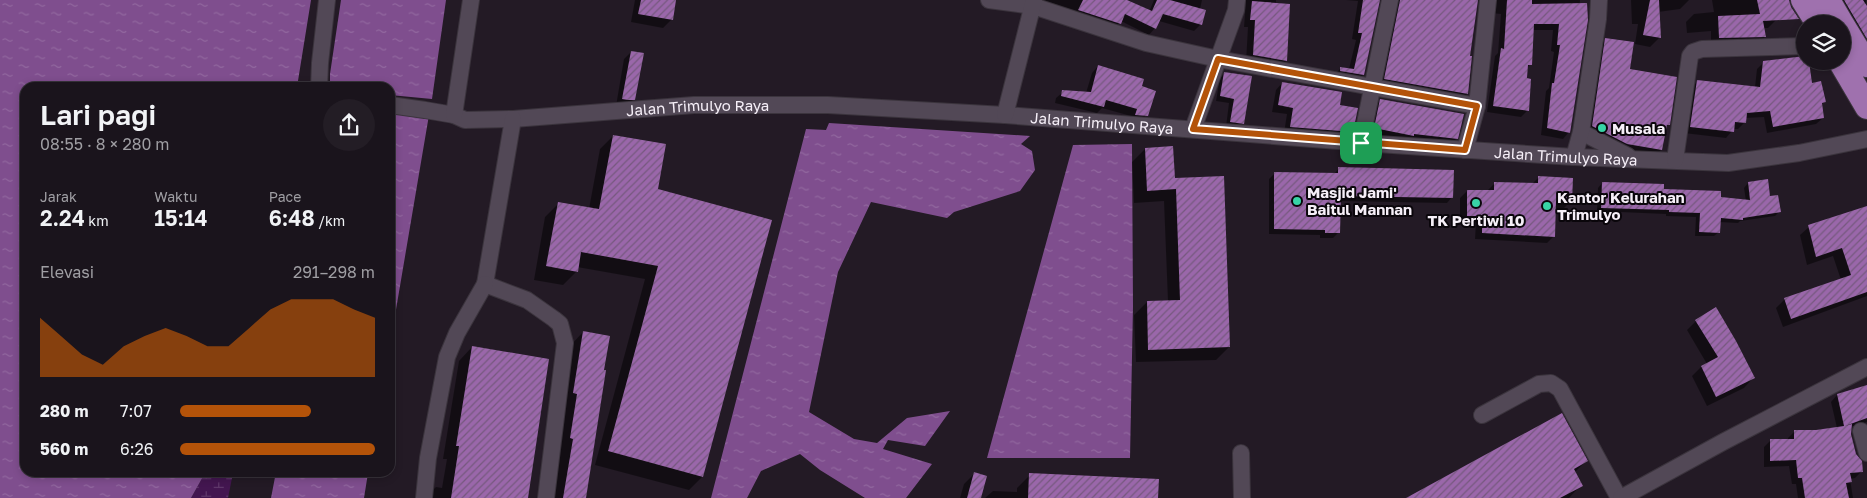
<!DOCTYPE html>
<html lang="id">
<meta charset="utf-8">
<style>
body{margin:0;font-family:"Golos Text",sans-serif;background:#231d25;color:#f1f3f6;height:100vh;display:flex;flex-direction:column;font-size:19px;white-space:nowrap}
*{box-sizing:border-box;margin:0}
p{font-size:16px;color:#9f9ea3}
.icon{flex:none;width:28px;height:28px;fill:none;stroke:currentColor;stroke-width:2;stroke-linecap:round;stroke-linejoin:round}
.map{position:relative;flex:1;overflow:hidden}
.details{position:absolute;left:20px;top:82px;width:375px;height:395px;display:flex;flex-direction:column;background:#1a141c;border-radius:15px;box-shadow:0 2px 8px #0003,0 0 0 1px #38333b}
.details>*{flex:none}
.controls{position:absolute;left:1796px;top:15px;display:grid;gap:10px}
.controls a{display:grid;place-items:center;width:55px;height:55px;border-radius:50%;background:#1a141c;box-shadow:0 2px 8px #0003,0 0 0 1px #38333b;font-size:25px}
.pin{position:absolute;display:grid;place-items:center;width:42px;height:42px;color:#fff;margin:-21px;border-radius:10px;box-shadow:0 2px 8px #0006}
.round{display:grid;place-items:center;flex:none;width:52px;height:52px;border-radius:26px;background:#231d25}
.summary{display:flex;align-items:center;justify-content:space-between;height:85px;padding:0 20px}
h1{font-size:28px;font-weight:600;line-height:38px}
.figures{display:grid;grid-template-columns:repeat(3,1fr);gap:8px;height:85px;padding:5px 20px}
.figures div{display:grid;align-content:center}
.figures b{font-size:21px;font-weight:600}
.figures small{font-size:14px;font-weight:400}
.figures p{font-size:14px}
.chart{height:140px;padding:10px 20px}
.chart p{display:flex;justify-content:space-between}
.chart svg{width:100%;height:90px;margin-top:5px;fill:#b45309;opacity:.7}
ul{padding:0 20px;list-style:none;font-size:16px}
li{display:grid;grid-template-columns:80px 60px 1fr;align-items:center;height:38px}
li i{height:12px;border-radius:6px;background:#b45309}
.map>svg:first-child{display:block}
.wetland{fill:url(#wetland-marsh)}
.water{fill:url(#water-ripples)}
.shadow{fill:#0007}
.building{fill:url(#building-hatch)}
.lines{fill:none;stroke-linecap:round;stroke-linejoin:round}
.minor-casing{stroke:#3b343d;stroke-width:18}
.highway-casing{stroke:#3b343d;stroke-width:26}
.minor{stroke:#524856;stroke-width:16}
.highway{stroke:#9f71ae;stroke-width:24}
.route-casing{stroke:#fff;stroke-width:10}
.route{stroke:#b45309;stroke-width:6}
.poi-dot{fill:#38d4a6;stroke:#0a060b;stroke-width:2}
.labels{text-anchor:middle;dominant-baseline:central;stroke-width:4;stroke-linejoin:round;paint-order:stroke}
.street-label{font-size:15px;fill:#f6eff8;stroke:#0a060b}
.poi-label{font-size:15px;font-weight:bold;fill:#f6eff8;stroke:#0a060b;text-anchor:start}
</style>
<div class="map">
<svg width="1867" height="498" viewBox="0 0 1867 498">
<defs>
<pattern id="wetland-marsh" width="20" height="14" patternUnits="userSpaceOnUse" patternTransform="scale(1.25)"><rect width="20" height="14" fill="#431650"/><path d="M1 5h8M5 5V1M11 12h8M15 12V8" fill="none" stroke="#5f386a"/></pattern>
<pattern id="water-ripples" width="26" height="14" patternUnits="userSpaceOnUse" patternTransform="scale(1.25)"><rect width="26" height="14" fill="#7f4e8e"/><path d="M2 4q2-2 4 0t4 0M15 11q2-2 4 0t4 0" fill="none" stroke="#92689f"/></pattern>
<pattern id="building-hatch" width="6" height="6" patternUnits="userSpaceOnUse" patternTransform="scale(1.25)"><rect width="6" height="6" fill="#9a67aa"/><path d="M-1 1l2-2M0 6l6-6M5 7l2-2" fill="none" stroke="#76597f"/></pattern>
</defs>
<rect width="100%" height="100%" fill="#231a25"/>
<path class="wetland" d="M205,473H233L228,498H191Z"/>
<path class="water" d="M0,0H311L297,87L25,88V472L205,473L191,498H0Z
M341,0H446L432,99L390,95V88L330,87V74Z
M390,111L429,115L390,345Z
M829,123L1030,136L1021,144L1032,151L1035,170L1020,191L954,212L947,218L871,202L838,272L809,412L854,439L877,443L907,418L950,411L925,446L888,440L883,449L932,464L906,498H865L820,470L800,454L761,471L747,498H711L806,129L826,130Z
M1132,144L1133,306L1130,458H987L1073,145Z
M276,472H368V473L364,498H271Z"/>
<path class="shadow" d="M635,0H675L672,19L663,28L631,22Z
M1037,0H1124L1149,12L1154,0H1202L1200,9L1201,24L1194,31L1159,21L1155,28L1149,35L1121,21L1113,30Z
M1242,0H1276V4L1289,5L1286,61L1279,68L1246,62L1248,27H1244L1246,1Z
M1379,0L1363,75L1357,81L1334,75L1341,68L1349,69L1356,40L1352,39L1358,1L1346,0Z
M1391,0H1477L1469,57L1467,94L1460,100L1378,85Z
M1488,0H1580L1569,132L1563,139L1541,135L1546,91L1549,88L1554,52L1551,51L1553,30H1532L1530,64L1527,68L1528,110L1521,117L1487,112L1495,56L1498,53L1501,14L1491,13Z
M1631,0H1689L1680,9L1658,12L1659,38L1650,47L1635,44L1638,24H1632Z
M1712,0H1773L1776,20L1768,28H1763L1765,37L1757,45L1711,46V31L1687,33L1686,22L1694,14L1714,12Z
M1833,0H1866L1867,56Z
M1606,39L1669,124L1665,128L1661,150L1653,158L1585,134L1598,47Z
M631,52L634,99L627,106H616L624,59Z
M1805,57L1811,85L1825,101L1821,105L1823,118L1816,124L1767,133L1764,117L1745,118L1744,123L1738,129H1733L1732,131L1726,138L1684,133L1691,88L1697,82L1755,87L1757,69L1763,63Z
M1098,66L1140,86L1146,115L1140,122L1129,121L1131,116L1102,108L1097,113L1055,103L1056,98L1063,92L1086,93L1092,73Z
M1225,73L1251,77L1242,123L1237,128L1226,127L1229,103L1216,101L1220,78Z
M1282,83L1339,106L1352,131L1345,138L1284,133L1287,114L1272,112L1276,90Z
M1381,100L1456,139L1448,147L1367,136L1372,108Z
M613,136L657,190L702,477L689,490L595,465L645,279L577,267L576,272L563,285L534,280L545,217L558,204L589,209L600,149Z
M1145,149L1173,179L1229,347L1216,360L1136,362L1134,315L1147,302L1168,301L1164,201L1134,203L1132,162Z
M1339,168L1452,197L1447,203L1340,201L1338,233L1333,238H1320V235L1269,234V179L1275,173L1334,174Z
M1539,177L1571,201L1564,208H1555L1554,236L1547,243L1475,239L1476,222L1460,223V198L1467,191L1488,190L1495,183L1532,184Z
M1767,181L1769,198L1780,211L1775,216L1740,221L1738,223L1719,222V232L1714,236H1695L1696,217L1666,216V214L1597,211L1598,188L1602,183L1746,201L1744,188L1748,183Z
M1867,208V296L1783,327L1776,308L1785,299L1841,280L1833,256L1807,265L1800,235L1809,227Z
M1696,321L1753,378L1744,388L1707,406L1692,376L1701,367L1707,364L1687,330Z
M583,332L580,498H552L570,346Z
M472,347L527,498H425L436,487L442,488L447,459H443L459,361Z
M1867,386V422L1850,427L1855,455L1862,471L1855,478L1850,479L1853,498H1798L1796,484H1792L1789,466L1764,467V447L1770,441H1788V438L1794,432H1816L1837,428L1831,402L1837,395Z
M1586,461L1574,473L1581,485L1569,498H1408Z
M974,474L980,498H960L964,484Z
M1030,475L1157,498H985L993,491L1017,492V488Z"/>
<path class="building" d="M641,0H676L673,20L638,14Z
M1083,0H1127L1152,11L1157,0H1170L1206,10L1202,25L1163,14L1156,29L1125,14L1121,24L1078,10Z
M1363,0H1380L1364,75L1340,71V67L1354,69L1362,33H1358Z
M1400,0H1478L1470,56H1472L1468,94L1384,79Z
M1507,0H1532V4L1587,3L1588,20L1570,133L1547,128L1552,83H1554L1560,45H1557L1559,24H1534L1532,65H1528L1527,78L1531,79L1529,111L1493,106L1501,48L1504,49Z
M1650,0H1659L1661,38L1643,35Z
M1757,0H1789L1791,7L1799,19L1763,21L1766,37L1719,38L1718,16L1760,14Z
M1844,0H1863L1867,6V39Z
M1252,1L1290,4L1287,61L1253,55L1255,20H1250Z
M1605,38L1634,42L1630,69L1677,77L1670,125H1667L1662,150L1627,144L1592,126Z
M631,51L644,53L635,100H628L622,99Z
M1805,56V61H1809L1812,83L1821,81L1826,102L1822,103L1824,118L1773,127L1770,111L1747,113L1746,123L1735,122L1734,132L1690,127L1697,80L1760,87L1763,61Z
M1098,65L1144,79L1142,86L1156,91L1148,116L1135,115L1137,109L1106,100L1104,107L1061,96L1062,90L1091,92Z
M1224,72L1252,76L1244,124L1230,122L1234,99L1220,96Z
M1282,82L1342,92L1340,105L1358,108L1353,132L1290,127L1293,108L1278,105Z
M1380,99L1464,114L1458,139L1414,134V136L1374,128Z
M613,135L666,144L658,189L772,220L703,477L608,451L658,266L581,252L578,272L546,266L558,202L599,209Z
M1173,146L1175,178L1224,176L1230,347L1148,350L1147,301L1180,300L1176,189L1147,191L1145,148Z
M1338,167L1454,170L1453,198L1341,196L1340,233H1325V230L1274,229V172L1338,173Z
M1538,176L1573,178L1572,202L1556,201L1555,237L1482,233V216H1467V190H1494V182L1538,183Z
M1768,179L1770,196L1778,195L1781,212L1743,218V220L1721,218L1720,233L1699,232L1700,213L1669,212V210L1601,208L1602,182L1664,184V189L1721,191V197L1750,200L1748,182Z
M1867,206V292L1791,319L1784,298L1851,275L1842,248L1816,257L1808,225Z
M1716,307L1736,341L1755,378L1716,397L1701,366L1718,357L1695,320Z
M583,331L610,336L604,370H606L586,498H563L573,439L570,438L577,394L573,393Z
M472,346L549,359L528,498H451L459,446H456Z
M1867,385V418L1845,426L1852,424L1851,434L1856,454L1862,461L1863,472L1850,473L1852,482L1846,483L1849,498H1805L1802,478H1798L1796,460L1770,461V439H1794V430H1816L1844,426L1837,394Z
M1562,413L1588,461L1574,469L1583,486L1560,498H1406Z
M974,472L987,476L981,498H967Z
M1029,473L1159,479L1158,498H1028Z"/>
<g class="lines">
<g class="minor-casing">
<g id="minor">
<path d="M989,0L1033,6L1146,43L1218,59L1477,106L1465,150"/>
<path d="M319,88L320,63L327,0"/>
<path id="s1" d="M390,105L425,110L454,115L465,120L513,119L694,105H828L1005,115L1378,144L1574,157L1728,163L1799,153L1867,139"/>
<path d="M1477,106L1488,0"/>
<path d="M454,115L471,0"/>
<path d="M1005,115L1034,0"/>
<path d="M513,119L485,284L527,300L554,319L560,324L565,343L546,498"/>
<path d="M1193,129L1236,10L1237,0"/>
<path d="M1581,132L1628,156"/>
<path d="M1361,143L1390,0"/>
<path d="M1574,157L1581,132L1598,19L1599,0"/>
<path d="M1675,160L1690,56L1693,52L1702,49L1805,46"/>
<path d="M1482,415L1539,384L1551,383L1560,389L1619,498"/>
<path d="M1861,431L1867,453"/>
<path d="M1241,453L1242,498"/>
<path d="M424,498L428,458L447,357L457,333L485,284"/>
<path d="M1621,498L1723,442L1867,367"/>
</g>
</g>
<g class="highway-casing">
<path id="highway" d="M1803,0L1818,24
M1828,0L1842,24
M1842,24L1867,65
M1840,61L1867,107"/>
</g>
<use href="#minor" class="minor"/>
<use href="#highway" class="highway"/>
</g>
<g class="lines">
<g class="route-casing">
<path id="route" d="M1218,59L1477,106L1465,150L1193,129Z"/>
</g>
<use href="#route" class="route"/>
</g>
<g class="poi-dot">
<circle cx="1602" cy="128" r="5"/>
<circle cx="1297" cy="201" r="5"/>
<circle cx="1476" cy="203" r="5"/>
<circle cx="1547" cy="206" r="5"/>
</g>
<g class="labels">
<g class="street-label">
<text stroke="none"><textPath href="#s1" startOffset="310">Jalan Trimulyo Raya</textPath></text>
<text stroke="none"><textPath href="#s1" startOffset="715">Jalan Trimulyo Raya</textPath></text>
<text stroke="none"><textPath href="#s1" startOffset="1180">Jalan Trimulyo Raya</textPath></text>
</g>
<g class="poi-label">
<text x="1612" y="128">Musala</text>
<text x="1307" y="192">Masjid Jami'<tspan x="1307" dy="17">Baitul Mannan</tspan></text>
<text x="1557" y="197">Kantor Kelurahan<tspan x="1557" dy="17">Trimulyo</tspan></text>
<text x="1476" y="220" text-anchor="middle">TK Pertiwi 10</text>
</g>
</g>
</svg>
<div class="controls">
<a><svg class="icon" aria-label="layers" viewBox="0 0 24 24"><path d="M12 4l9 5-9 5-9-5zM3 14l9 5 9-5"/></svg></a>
</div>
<div class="pin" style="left:1361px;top:143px;background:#1e9e55"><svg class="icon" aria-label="arrive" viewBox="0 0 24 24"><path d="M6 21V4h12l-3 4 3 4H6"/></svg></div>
<section class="details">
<div class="summary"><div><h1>Lari pagi</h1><p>08:55 · 8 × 280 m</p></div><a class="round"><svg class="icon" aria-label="share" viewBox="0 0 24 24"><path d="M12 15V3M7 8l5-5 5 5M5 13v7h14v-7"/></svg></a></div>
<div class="figures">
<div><p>Jarak</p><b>2.24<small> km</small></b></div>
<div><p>Waktu</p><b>15:14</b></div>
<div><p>Pace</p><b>6:48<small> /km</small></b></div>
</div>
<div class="chart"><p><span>Elevasi</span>291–298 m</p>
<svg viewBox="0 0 160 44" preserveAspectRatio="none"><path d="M0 44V15L10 24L20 33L30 38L40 29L50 24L60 20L70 24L80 29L90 29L100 20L110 11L120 6L130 6L140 6L150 11L160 15V44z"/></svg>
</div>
<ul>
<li><b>280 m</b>7:07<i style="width:67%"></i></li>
<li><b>560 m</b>6:26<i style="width:100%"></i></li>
</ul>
</section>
</div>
